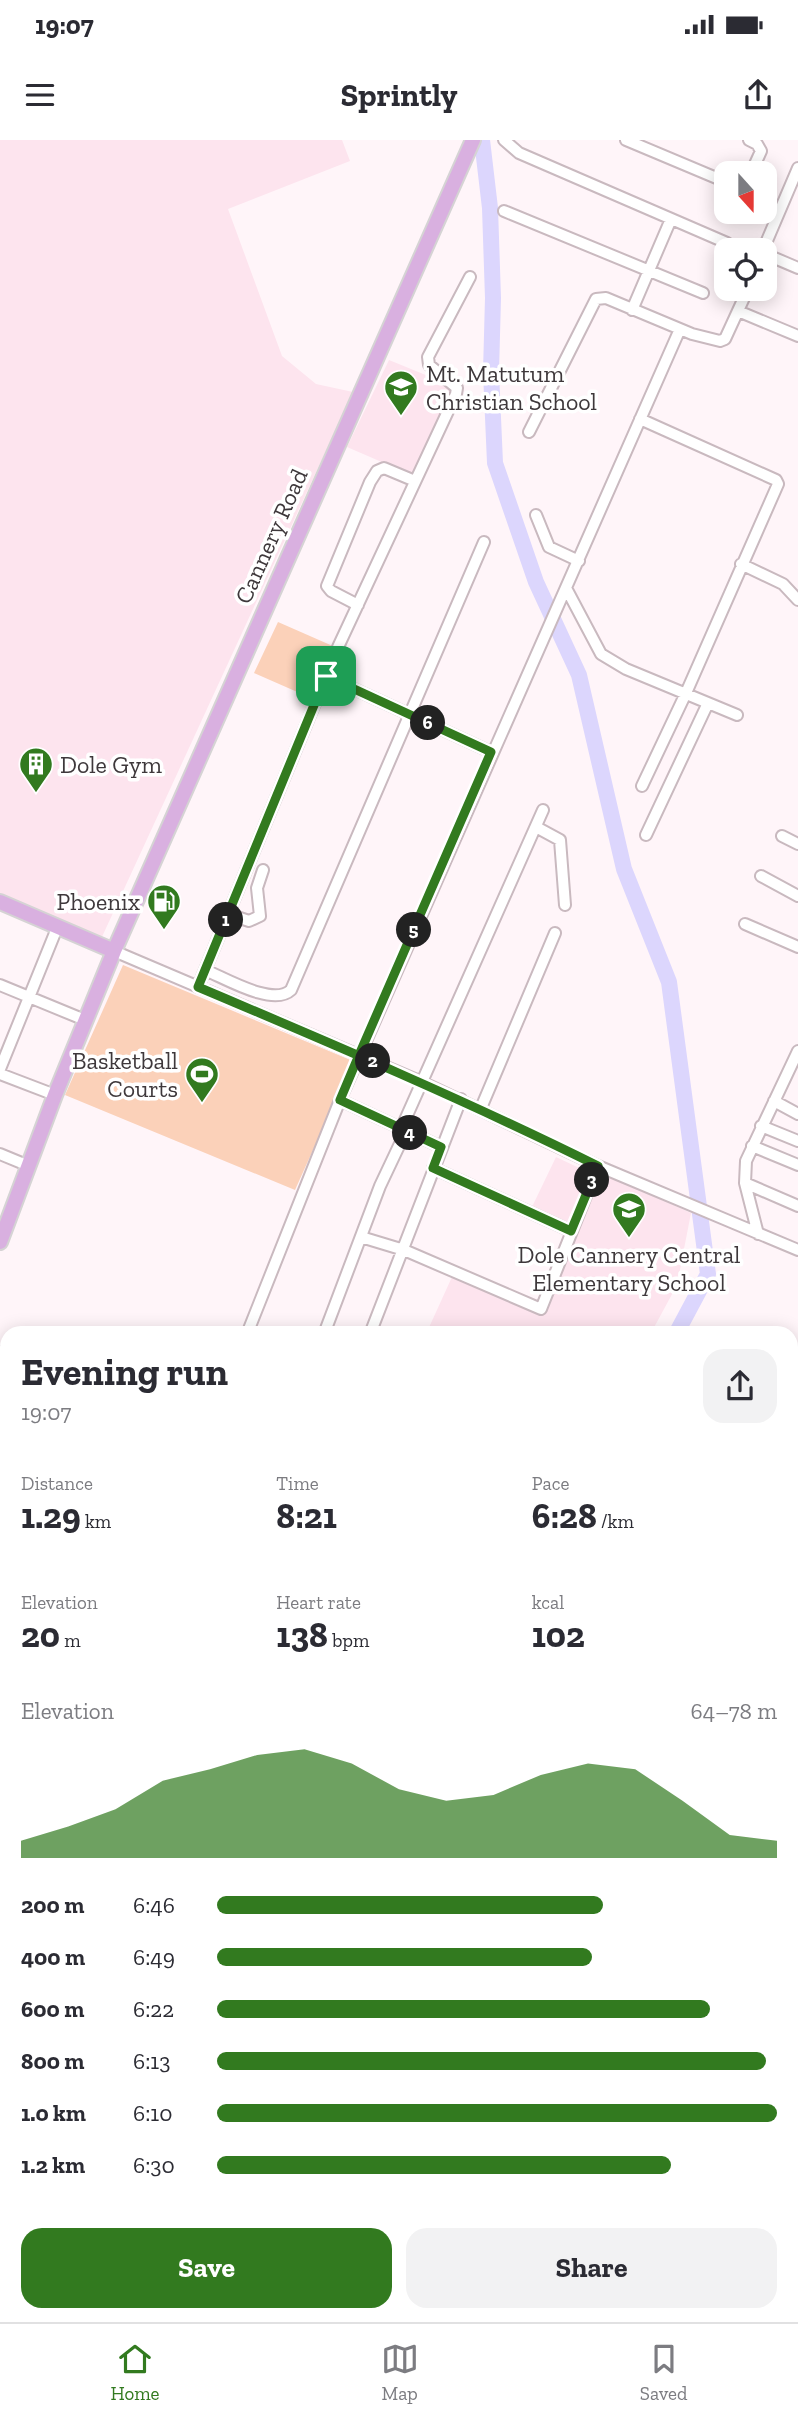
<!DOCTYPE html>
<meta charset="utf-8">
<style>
body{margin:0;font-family:"Zilla Slab",serif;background:#f2f2f3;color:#2b2b33;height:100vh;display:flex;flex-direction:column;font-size:26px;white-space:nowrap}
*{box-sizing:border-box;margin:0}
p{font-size:23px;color:#7c7c81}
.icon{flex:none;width:38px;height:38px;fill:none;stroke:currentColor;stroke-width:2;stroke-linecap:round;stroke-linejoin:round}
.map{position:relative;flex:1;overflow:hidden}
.drawer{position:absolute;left:0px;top:1186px;width:798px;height:996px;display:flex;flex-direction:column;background:#fff;border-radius:21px 21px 0 0;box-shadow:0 4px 18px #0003}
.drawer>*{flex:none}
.needle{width:46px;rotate:159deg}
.controls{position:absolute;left:714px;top:21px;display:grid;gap:14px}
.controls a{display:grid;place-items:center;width:63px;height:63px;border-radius:14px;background:#fff;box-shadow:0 4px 18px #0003;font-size:35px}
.pin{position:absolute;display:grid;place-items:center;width:60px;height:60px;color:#fff;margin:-30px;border-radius:14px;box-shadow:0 4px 10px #0006}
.km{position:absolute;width:35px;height:35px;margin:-18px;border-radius:50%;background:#222;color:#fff;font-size:19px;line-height:35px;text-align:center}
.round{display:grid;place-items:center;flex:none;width:74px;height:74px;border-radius:21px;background:#f2f2f3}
.summary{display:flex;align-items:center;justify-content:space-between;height:119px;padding:0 21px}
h1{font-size:38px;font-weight:800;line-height:52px}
.stats{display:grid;grid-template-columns:repeat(3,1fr);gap:10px;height:119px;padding:7px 21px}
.stats div{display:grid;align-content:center}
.stats b{font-size:35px;font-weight:800}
.stats small{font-size:19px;font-weight:400}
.stats p{font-size:19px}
.chart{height:196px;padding:14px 21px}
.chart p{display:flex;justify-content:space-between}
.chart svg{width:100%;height:126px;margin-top:7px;fill:#327a1f;opacity:.7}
.cta{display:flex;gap:14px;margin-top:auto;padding:14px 21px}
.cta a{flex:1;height:80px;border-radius:21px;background:#327a1f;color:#fff;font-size:28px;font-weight:800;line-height:80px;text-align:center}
.cta a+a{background:#f2f2f3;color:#2b2b33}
ul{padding:0 21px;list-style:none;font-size:23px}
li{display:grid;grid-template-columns:112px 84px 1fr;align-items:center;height:52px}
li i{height:18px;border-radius:9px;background:#327a1f}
.status{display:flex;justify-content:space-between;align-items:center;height:49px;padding:0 35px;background:#fff;direction:ltr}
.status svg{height:19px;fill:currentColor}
header{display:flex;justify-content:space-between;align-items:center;height:91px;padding:0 21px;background:#fff;font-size:32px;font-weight:800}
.tabs{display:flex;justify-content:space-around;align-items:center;height:98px;border-top:2px solid #e1e1e2;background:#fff;font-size:19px;color:#7c7c81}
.tabs a{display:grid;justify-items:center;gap:4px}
.tabs .current{color:#327a1f}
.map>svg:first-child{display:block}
.built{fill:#fde4ee}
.green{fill:#fbd1b9}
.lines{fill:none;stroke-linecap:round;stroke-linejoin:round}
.river{stroke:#dcd6fd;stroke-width:16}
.minor-casing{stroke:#c9b9bf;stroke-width:14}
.major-casing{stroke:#d5d3d4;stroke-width:18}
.minor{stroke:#fff;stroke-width:10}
.major{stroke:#d9b0e0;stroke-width:14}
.route-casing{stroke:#fff;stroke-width:14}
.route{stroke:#327a1f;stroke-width:9}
.labels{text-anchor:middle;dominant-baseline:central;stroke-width:7;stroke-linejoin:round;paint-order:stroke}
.poi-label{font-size:24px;fill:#3e383b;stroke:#fff;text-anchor:start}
.street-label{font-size:24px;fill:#3e383b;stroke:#fff}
</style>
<div class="status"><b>19:07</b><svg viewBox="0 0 49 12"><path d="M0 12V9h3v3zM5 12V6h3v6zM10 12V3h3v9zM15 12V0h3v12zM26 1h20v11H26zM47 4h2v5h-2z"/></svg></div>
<header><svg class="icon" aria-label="menu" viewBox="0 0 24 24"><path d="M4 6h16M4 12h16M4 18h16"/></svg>Sprintly<svg class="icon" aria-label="share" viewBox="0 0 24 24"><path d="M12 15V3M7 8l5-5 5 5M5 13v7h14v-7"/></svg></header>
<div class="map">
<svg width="798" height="2182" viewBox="0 0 798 2182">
<rect width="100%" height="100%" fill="#fff5f9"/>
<path class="built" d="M0,0H342L350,21L228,69L282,216L316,244L353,252L101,799L0,755Z
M389,220L455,247L414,336L347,307Z
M556,1017L592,1034L570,1088L531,1069Z
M600,1032L691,1073L677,1145L651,1193L426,1194L457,1126L541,1170Z"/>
<path class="green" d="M278,482L335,507L311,558L254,533Z
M123,825L353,921L295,1050L65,955Z
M0,1219L7,1223V1638L0,1634Z"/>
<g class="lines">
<path class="river" d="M482,0L490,68L493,158L491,232L495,323L536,442L579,535L624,729L669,842L708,1134L676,1194
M791,2033L798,2047"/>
<g class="minor-casing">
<path id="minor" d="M504,0L519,13L727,103
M626,0L726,42
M749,0L757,4L761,11L751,33
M504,71L703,153
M763,110L798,28
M765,114L798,128
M632,170L671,79
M738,171L798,196
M640,279L776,340L778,344L686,553L642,646
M529,292L596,159L606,158L692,194L720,201L725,199L748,149
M536,375L549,407L579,421
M741,424L783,444L798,460
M566,448L601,514L626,529L737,575
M358,465L331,451L327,446L370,342L377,331L384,328L415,341
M326,536L491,612
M536,687L560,700L565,765
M646,695L708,563
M782,696L798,704
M761,736L798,756
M228,774L249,781L260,776L257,748L263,730
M745,784L798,807
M114,811L424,943L598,1026L798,1110
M205,830C225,838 273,867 291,850L484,402
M0,845L85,880
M198,847L339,505L456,254L457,248L429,225L428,217L470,137
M0,929L57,788
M0,934L55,955
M340,960L441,1007
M774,961L798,974
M481,968L555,793
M761,986L798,1001
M401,989L543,670
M752,1006L798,1025
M0,1014L29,1026
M433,1028L571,1091
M745,1043L798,1066
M758,1094L745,1043L746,1021L798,911
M361,1097L404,1110L541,1169L598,1026
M247,1194L340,960L680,189
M324,1194L380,1046L406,991
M370,1194L461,959
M0,1212L7,1216
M0,1487L7,1492
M0,1767L7,1755
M0,1801L7,1805
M0,1893L7,1882
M0,2042L7,2028
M0,2087L7,2091
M11,2182L14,2175
M60,2182L63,2175
M417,2182L420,2175"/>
</g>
<g class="major-casing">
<path id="major" d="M0,762L114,811
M0,1102L55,955L114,811L473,0"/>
</g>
<use href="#minor" class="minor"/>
<use href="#major" class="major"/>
</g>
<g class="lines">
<g class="route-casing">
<path id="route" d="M326,536L198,847C333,904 467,961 598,1026L571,1091L433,1028L441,1007L340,960L359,915L491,612L326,536"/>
</g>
<use href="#route" class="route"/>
</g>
<defs>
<g id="school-pin" transform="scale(1.75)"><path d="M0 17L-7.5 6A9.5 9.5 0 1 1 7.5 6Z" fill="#327a1f" stroke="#fff"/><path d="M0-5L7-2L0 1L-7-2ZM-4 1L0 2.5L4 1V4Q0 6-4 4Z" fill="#fff"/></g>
<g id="building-pin" transform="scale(1.75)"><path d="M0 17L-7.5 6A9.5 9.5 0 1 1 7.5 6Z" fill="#327a1f" stroke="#fff"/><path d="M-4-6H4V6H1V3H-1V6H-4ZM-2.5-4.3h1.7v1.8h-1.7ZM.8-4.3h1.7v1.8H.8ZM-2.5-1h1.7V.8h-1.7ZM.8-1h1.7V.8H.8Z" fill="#fff"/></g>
<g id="fuel-pin" transform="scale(1.75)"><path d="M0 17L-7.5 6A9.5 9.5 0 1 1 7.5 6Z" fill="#327a1f" stroke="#fff"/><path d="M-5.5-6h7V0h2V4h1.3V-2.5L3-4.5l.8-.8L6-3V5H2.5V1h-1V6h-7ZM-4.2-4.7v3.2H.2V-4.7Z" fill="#fff"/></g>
<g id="stadium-pin" transform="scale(1.75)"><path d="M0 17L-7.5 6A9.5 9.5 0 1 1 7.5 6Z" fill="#327a1f" stroke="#fff"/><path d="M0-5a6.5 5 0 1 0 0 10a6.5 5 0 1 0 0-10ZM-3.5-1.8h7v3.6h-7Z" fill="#fff"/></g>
</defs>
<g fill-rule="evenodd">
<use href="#school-pin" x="401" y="247"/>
<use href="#building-pin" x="36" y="624"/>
<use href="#fuel-pin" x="164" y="761"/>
<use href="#stadium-pin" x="202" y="934"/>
<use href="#school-pin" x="629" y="1069"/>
</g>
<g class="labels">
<g class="poi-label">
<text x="426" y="233">Mt. Matutum<tspan x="426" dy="28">Christian School</tspan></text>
<text x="60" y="624">Dole Gym</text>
<text x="140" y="761" text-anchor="end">Phoenix</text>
<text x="178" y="920" text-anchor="end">Basketball<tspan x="178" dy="28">Courts</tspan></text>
<text x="629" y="1114" text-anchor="middle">Dole Cannery Central<tspan x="629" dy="28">Elementary School</tspan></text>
</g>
<g class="street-label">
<text transform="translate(271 396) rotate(-66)">Cannery Road</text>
</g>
</g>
</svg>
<div class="controls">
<a><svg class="needle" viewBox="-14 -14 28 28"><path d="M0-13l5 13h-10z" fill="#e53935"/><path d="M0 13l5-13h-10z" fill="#7c7c81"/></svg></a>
<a><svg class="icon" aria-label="locate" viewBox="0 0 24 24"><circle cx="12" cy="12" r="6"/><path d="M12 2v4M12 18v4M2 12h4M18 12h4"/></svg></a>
</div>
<div class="pin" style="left:326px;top:536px;background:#1e9e55"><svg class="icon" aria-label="arrive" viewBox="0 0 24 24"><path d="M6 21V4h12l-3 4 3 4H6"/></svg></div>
<b class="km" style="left:226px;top:780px">1</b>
<b class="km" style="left:373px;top:921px">2</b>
<b class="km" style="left:592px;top:1040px">3</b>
<b class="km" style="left:410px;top:993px">4</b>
<b class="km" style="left:414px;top:790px">5</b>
<b class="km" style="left:428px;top:583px">6</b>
<section class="drawer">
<div class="summary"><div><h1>Evening run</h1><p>19:07</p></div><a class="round"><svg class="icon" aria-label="share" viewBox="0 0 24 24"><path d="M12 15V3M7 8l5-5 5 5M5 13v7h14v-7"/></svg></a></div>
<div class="stats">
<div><p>Distance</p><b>1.29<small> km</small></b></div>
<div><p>Time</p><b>8:21</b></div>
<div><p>Pace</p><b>6:28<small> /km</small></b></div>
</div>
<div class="stats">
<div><p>Elevation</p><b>20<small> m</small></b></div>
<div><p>Heart rate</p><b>138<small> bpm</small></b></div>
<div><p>kcal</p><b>102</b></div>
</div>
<div class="chart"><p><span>Elevation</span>64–78 m</p>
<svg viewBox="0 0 160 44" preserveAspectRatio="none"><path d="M0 44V38L10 33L20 27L30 17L40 13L50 8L60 6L70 11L80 20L90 24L100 22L110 15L120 11L130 13L140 24L150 36L160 38V44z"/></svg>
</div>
<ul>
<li><b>200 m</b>6:46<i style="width:69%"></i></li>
<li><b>400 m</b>6:49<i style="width:67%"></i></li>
<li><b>600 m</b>6:22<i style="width:88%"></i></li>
<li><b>800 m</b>6:13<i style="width:98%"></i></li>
<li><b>1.0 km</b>6:10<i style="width:100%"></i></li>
<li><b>1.2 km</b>6:30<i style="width:81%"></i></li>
</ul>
<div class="cta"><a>Save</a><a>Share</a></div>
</section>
</div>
<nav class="tabs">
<a class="current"><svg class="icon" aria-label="home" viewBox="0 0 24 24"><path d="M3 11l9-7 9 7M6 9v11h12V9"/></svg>Home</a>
<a><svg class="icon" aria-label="map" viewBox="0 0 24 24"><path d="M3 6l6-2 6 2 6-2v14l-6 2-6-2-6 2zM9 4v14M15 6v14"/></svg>Map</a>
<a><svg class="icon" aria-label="saved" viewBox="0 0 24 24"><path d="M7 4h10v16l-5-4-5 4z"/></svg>Saved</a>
</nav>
